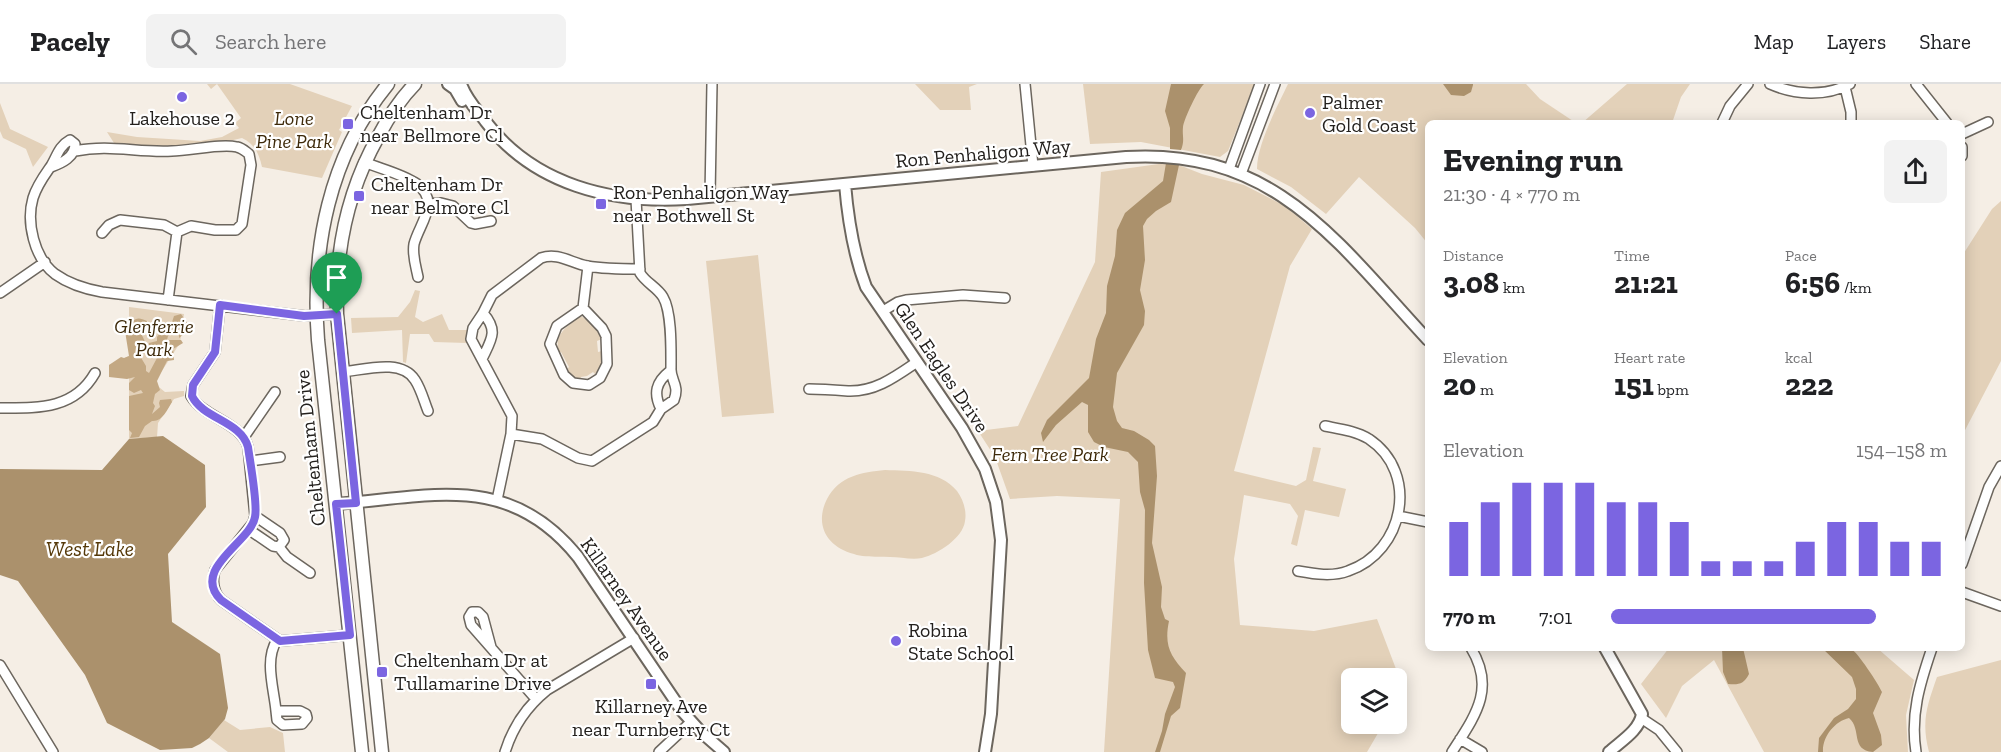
<!DOCTYPE html>
<meta charset="utf-8">
<style>
body{margin:0;font-family:"Zilla Slab",serif;background:#f2f2f2;color:#202124;height:100vh;display:flex;flex-direction:column;font-size:22px;white-space:nowrap}
*{box-sizing:border-box;margin:0}
p{font-size:20px;color:#757577}
.icon{flex:none;width:33px;height:33px;fill:none;stroke:currentColor;stroke-width:2;stroke-linecap:round;stroke-linejoin:round}
.map{position:relative;flex:1;overflow:hidden}
.details{position:absolute;left:1425px;top:36px;width:540px;height:531px;display:flex;flex-direction:column;background:#fff;border-radius:9px;box-shadow:0 3px 15px #0003}
.details>*{flex:none}
.fabs{position:absolute;left:1341px;top:584px;display:grid;gap:12px}
.fabs a{display:grid;place-items:center;width:66px;height:66px;border-radius:9px;background:#fff;box-shadow:0 3px 15px #0003;font-size:30px}
.pin{position:absolute;display:grid;place-items:center;width:51px;height:51px;color:#fff;margin:-62px -26px;border-radius:50% 50% 50% 0;rotate:-45deg;box-shadow:0 0 6px #0007}
.pin .icon{rotate:45deg}
.round{display:grid;place-items:center;flex:none;width:63px;height:63px;border-radius:9px;background:#f2f2f2}
.summary{display:flex;align-items:center;justify-content:space-between;height:102px;padding:0 18px}
h1{font-size:33px;font-weight:800;line-height:45px}
.stats{display:grid;grid-template-columns:repeat(3,1fr);gap:9px;height:102px;padding:6px 18px}
.stats div{display:grid;align-content:center}
.stats b{font-size:30px;font-weight:800}
.stats small{font-size:16px;font-weight:400}
.stats p{font-size:16px}
.chart{height:168px;padding:12px 18px}
.chart p{display:flex;justify-content:space-between}
.chart svg{width:100%;height:108px;margin-top:6px;stroke:#7b65e1;stroke-width:6}
ul{padding:0 18px;list-style:none;font-size:20px}
li{display:grid;grid-template-columns:96px 72px 1fr;align-items:center;height:45px}
li i{height:15px;border-radius:8px;background:#7b65e1}
header{display:flex;align-items:center;gap:36px;box-sizing:border-box;height:84px;padding:0 30px;background:#fff;border-bottom:2px solid #e0e0e0}
header strong{font-size:28px}
nav{display:flex;gap:33px;margin-inline-start:auto;font-size:21px}
.search{width:420px;height:54px;background:#f2f2f2;display:flex;align-items:center;gap:15px;box-sizing:border-box;padding:0 21px;border-radius:9px;color:#757577;font-size:22px}
.map>svg:first-child{display:block}
.green{fill:#e3d1b9}
.forest{fill:#c3a883}
.water{fill:#ab916c}
.lines{fill:none;stroke-linecap:round;stroke-linejoin:round}
.minor-casing{stroke:#6c665e;stroke-width:12}
.tertiary-casing{stroke:#6c665e;stroke-width:14}
.secondary-casing{stroke:#6c665e;stroke-width:15}
.minor{stroke:#fff;stroke-width:9}
.tertiary{stroke:#fff;stroke-width:10}
.secondary{stroke:#fff;stroke-width:12}
.route-casing{stroke:#fff;stroke-width:12}
.route{stroke:#7b65e1;stroke-width:8}
.poi-dot{fill:#7b65e1;stroke:#fff;stroke-width:2}
.labels{text-anchor:middle;dominant-baseline:central;stroke-width:4.5;stroke-linejoin:round;paint-order:stroke}
.poi-label{font-size:20px;fill:#23201d;stroke:#fff;text-anchor:start}
.park-label{font-size:20px;font-style:italic;fill:#3d2909;stroke:#fff}
.street-label{font-size:20px;fill:#23201d;stroke:#fff}
.water-label{font-size:21px;font-style:italic;fill:#553808;stroke:#fff}
</style>
<header>
<strong>Pacely</strong>
<div class="search"><svg class="icon" aria-label="search" viewBox="0 0 24 24"><circle cx="10" cy="10" r="6"/><path d="M15 15l6 6"/></svg>Search here</div>
<nav><a>Map</a><a>Layers</a><a>Share</a></nav>
</header>
<div class="map">
<svg width="2001" height="668" viewBox="0 0 2001 668">
<rect width="100%" height="100%" fill="#f5eee5"/>
<path class="green" d="M207,0H290L352,22L339,46L342,48L322,94L262,83C259,70 255,60 242,54C201,65 156,63 114,59L107,48L137,53L200,57L222,53L239,44L235,39L241,34L217,0L211,5Z
M915,0H977L969,3L971,26H940Z
M1083,0H1255L1228,67L1220,73L1141,58L1090,60Z
M1288,0H1526L1540,15L1576,39H1428V160L1415,144L1359,93L1326,130L1291,103L1257,85C1257,60 1277,23 1288,0Z
M1627,0H1690L1681,13L1672,39H1582Z
M0,19L10,45L48,63L33,83L26,65L3,54L0,47Z
M1166,79L1179,81L1202,90L1244,101L1285,122L1312,145L1290,182L1234,387L1296,402L1306,396L1313,363L1321,364L1313,397L1346,405L1339,433L1305,426L1297,462L1291,460L1298,432L1290,420L1244,411L1234,475L1240,541L1314,547L1377,535L1404,606L1397,618L1396,594H1352V639H1384L1367,668H1104L1120,415L1057,412L1010,415L995,373L978,347L1018,342L1095,178L1101,88Z
M2001,117V277L1962,352V172L1992,125Z
M758,171L774,329L722,333L706,177Z
M415,206L420,207L415,233L423,238L442,230L449,246H467V259L434,258L429,250H410L406,279L403,278L402,246L352,249L351,234L398,233L410,218Z
M129,223L184,230L180,259L154,299L165,308L184,307V312L174,315L158,339L157,353L129,355V293H109V281L129,272Z
M580,232C590,236 599,245 602,255L597,257L598,268L602,267C603,277 602,283 595,290L593,288L587,292L581,293L580,296L571,291L567,285L569,283L561,268H559C553,249 569,242 580,232Z
M885,386C911,387 939,386 957,407C963,415 967,427 965,437C963,454 938,470 922,474C912,476 900,473 890,473C879,472 865,474 854,470C827,463 814,441 827,415C839,392 862,388 885,386Z
M1669,564H1877L1914,596L1906,631L1908,668H1764L1714,576L1682,602L1666,634L1641,600Z
M2001,576V668H1929C1921,637 1927,622 1937,593Z
M224,636L240,646L270,643L283,649L285,668H228L209,654Z"/>
<path class="forest" d="M181,230L188,240L185,249L179,254V248L176,244L175,248L168,252L167,256H181L183,259L173,265L174,276L167,277L157,297L160,306L155,310L153,319L155,322L152,330L160,323L159,319L160,316L171,315L172,318C167,326 162,338 152,337L145,342L139,353L130,354L132,349L129,346V312L143,309L141,306L134,309L129,306V299L135,293L127,295L109,293V281L121,273L124,274L129,272L125,247L132,243V238C137,233 140,234 147,237V245L141,249L145,258L142,261L144,267L143,270L140,272L146,282V287L149,289L157,274L162,273L167,261L160,262L158,271L156,273L148,272L149,259L157,257V253L160,249L158,243L162,238H172L174,232Z"/>
<path class="water" d="M1171,0H1204C1198,5 1184,35 1183,43C1182,52 1185,56 1181,66L1170,65V44L1165,27Z
M1443,0H1473V1L1471,8L1464,12L1451,11Z
M1166,79L1179,81L1171,118L1156,127L1147,135L1143,142L1145,176L1140,206L1145,227L1144,241L1117,289L1113,323L1117,337L1122,344L1134,347L1149,356L1155,362L1157,392L1152,459L1162,503L1161,523L1165,535L1169,537C1164,561 1170,572 1186,589L1180,624L1171,632L1160,668H1155L1162,647L1165,630L1175,603L1173,598L1155,594L1148,566L1144,499L1145,426L1140,408L1138,378L1128,368L1104,363L1094,358L1088,348V321L1082,318L1056,341L1043,358L1041,349L1047,336L1089,294L1096,255L1106,229L1107,202L1115,172L1117,146L1125,129L1163,97Z
M163,352L205,381L206,423L168,470L172,538L220,570L228,624L225,635L209,654L200,660L192,664L160,666L107,639L85,591L18,497L0,491V385L102,386L129,355Z
M1722,564H1743L1749,590C1744,600 1739,601 1728,600L1723,588Z
M1822,564C1831,564 1844,562 1851,565C1857,567 1879,601 1882,608L1873,629L1881,651L1882,661L1873,668C1850,666 1862,645 1849,634C1835,637 1822,653 1823,668H1818L1819,654L1834,634L1848,625L1856,615V605L1852,593Z"/>
<g class="lines">
<g class="minor-casing">
<path id="minor" d="M1025,0L1033,82
M1770,0C1795,11 1825,13 1850,0
M1916,0L1947,39
M1845,3L1851,28V39
M1722,39L1730,22L1748,0
M1962,50L1988,38
M1962,63V72
M75,67C110,60 138,69 172,67C190,67 221,59 237,63C242,64 245,67 249,70L251,81L242,140L236,146H215L191,142L177,148
M364,78C381,85 403,90 417,100C441,118 419,140 414,160C412,171 416,183 418,193
M51,83C62,79 75,73 75,60L70,56C59,62 57,72 51,82C44,92 37,101 33,114C26,138 34,174 55,190C69,200 85,205 102,208L305,232L337,230
M1229,85L1260,0
M1241,90L1275,0
M710,112L712,0
M429,120L441,119L453,122L471,139L475,140L491,137
M102,149L109,141L120,136L164,141L177,148
M0,209L45,178
M168,216L177,148
M220,221L215,268L193,301L191,312C204,334 241,338 248,363L255,432L253,439L215,486C212,496 213,508 221,516L280,557L350,551
M583,224L602,244L606,252L607,280L600,294L589,301L573,299L564,291L550,260L557,242L583,224L588,182
M883,227L898,218L906,216L963,211L1005,214
M482,275C491,256 499,247 483,229
M342,288C364,286 401,274 415,296C421,305 424,317 428,327
M809,305C822,305 835,306 848,307C875,308 895,293 917,278
M0,324C37,324 74,326 95,289
M661,325C653,309 656,298 670,287
M511,350L542,355L578,374L592,377L653,338L661,325L674,316C680,301 670,296 671,284C671,266 672,228 663,213C657,203 646,199 640,189L636,115
M244,353L275,308
M250,377L280,373
M497,416L511,350L512,332L471,255L473,244L483,229L492,211L541,174C558,168 571,179 587,182C604,185 623,185 640,185
M1398,432L1428,438
M248,445L273,462L279,463L284,456L280,449L255,432
M279,463L287,473L310,489
M1962,480L1989,403L2001,382
M1298,487C1315,490 1332,493 1348,487C1404,468 1420,389 1369,355C1356,347 1340,345 1325,342
M1962,508L2001,522
M491,563L483,533L478,528H472L469,533L471,541L536,615
M0,581L53,668
M276,627L277,636L283,641L302,640L307,634L306,630L300,627H276C274,605 264,576 277,556
M1641,634L1659,646L1677,668
M1460,655L1482,668
M505,668C513,642 526,623 547,606L634,554
M659,668L691,638
M1452,668C1475,632 1496,605 1471,564
M1916,668C1910,631 1920,599 1932,564"/>
</g>
<g class="tertiary-casing">
<path id="tertiary" d="M448,0L455,5L462,17
M461,0C466,15 477,26 486,38C534,101 612,120 687,115L1126,73C1275,64 1337,158 1428,256
M845,100C848,136 853,169 866,203L962,344L985,385L996,418L1001,456L991,630L985,668
M336,420C431,413 509,387 578,473L682,627L701,648L724,668
M1605,564L1642,630C1639,647 1621,657 1609,668"/>
</g>
<g class="secondary-casing">
<path id="secondary" d="M362,668L318,256C311,165 329,72 388,0
M382,668L337,230C335,167 347,108 378,53C388,34 400,15 415,0"/>
</g>
<use href="#minor" class="minor"/>
<use href="#tertiary" class="tertiary"/>
<use href="#secondary" class="secondary"/>
</g>
<g class="lines">
<g class="route-casing">
<path id="route" d="M220,221L304,232L337,230L356,419L336,420L350,551L280,557L221,516C190,485 251,458 255,433C258,420 250,378 248,363C241,337 203,335 192,312L193,301L215,268Z"/>
</g>
<use href="#route" class="route"/>
</g>
<g class="poi-dot">
<circle cx="182" cy="13" r="6"/>
<circle cx="1310" cy="29" r="6"/>
<rect x="342" y="34" width="12" height="12" rx="3"/>
<rect x="353" y="106" width="12" height="12" rx="3"/>
<rect x="595" y="114" width="12" height="12" rx="3"/>
<circle cx="896" cy="557" r="6"/>
<rect x="376" y="582" width="12" height="12" rx="3"/>
<rect x="645" y="594" width="12" height="12" rx="3"/>
</g>
<g class="labels">
<g class="poi-label">
<text x="1322" y="18">Palmer<tspan x="1322" dy="23">Gold Coast</tspan></text>
<text x="360" y="28">Cheltenham Dr<tspan x="360" dy="23">near Bellmore Cl</tspan></text>
<text x="182" y="34" text-anchor="middle">Lakehouse 2</text>
<text x="371" y="100">Cheltenham Dr<tspan x="371" dy="23">near Belmore Cl</tspan></text>
<text x="613" y="108">Ron Penhaligon Way<tspan x="613" dy="23">near Bothwell St</tspan></text>
<text x="908" y="546">Robina<tspan x="908" dy="23">State School</tspan></text>
<text x="394" y="576">Cheltenham Dr at<tspan x="394" dy="23">Tullamarine Drive</tspan></text>
<text x="651" y="622" text-anchor="middle">Killarney Ave<tspan x="651" dy="23">near Turnberry Ct</tspan></text>
</g>
<g class="park-label">
<text x="294" y="34">Lone<tspan x="294" dy="23">Pine Park</tspan></text>
<text x="154" y="242">Glenferrie<tspan x="154" dy="23">Park</tspan></text>
<text x="1050" y="370">Fern Tree Park</text>
</g>
<g class="street-label">
<text transform="translate(983 69) rotate(-5)">Ron Penhaligon Way</text>
<text transform="translate(942 283) rotate(56)">Glen Eagles Drive</text>
<text transform="translate(310 364) rotate(-96)">Cheltenham Drive</text>
<text transform="translate(627 515) rotate(55)">Killarney Avenue</text>
</g>
<g class="water-label">
<text x="90" y="464">West Lake</text>
</g>
</g>
</svg>
<div class="fabs">
<a><svg class="icon" aria-label="layers" viewBox="0 0 24 24"><path d="M12 4l9 5-9 5-9-5zM3 14l9 5 9-5"/></svg></a>
</div>
<div class="pin" style="left:337px;top:230px;background:#1e9e55"><svg class="icon" aria-label="arrive" viewBox="0 0 24 24"><path d="M6 21V4h12l-3 4 3 4H6"/></svg></div>
<section class="details">
<div class="summary"><div><h1>Evening run</h1><p>21:30 · 4 × 770 m</p></div><a class="round"><svg class="icon" aria-label="share" viewBox="0 0 24 24"><path d="M12 15V3M7 8l5-5 5 5M5 13v7h14v-7"/></svg></a></div>
<div class="stats">
<div><p>Distance</p><b>3.08<small> km</small></b></div>
<div><p>Time</p><b>21:21</b></div>
<div><p>Pace</p><b>6:56<small> /km</small></b></div>
</div>
<div class="stats">
<div><p>Elevation</p><b>20<small> m</small></b></div>
<div><p>Heart rate</p><b>151<small> bpm</small></b></div>
<div><p>kcal</p><b>222</b></div>
</div>
<div class="chart"><p><span>Elevation</span>154–158 m</p>
<svg viewBox="0 0 160 44" preserveAspectRatio="none"><path d="M5 44V22M15 44V14M25 44V6M35 44V6M45 44V6M55 44V14M65 44V14M75 44V22M85 44V38M95 44V38M105 44V38M115 44V30M125 44V22M135 44V22M145 44V30M155 44V30"/></svg>
</div>
<ul>
<li><b>770 m</b>7:01<i style="width:79%"></i></li>
</ul>
</section>
</div>
